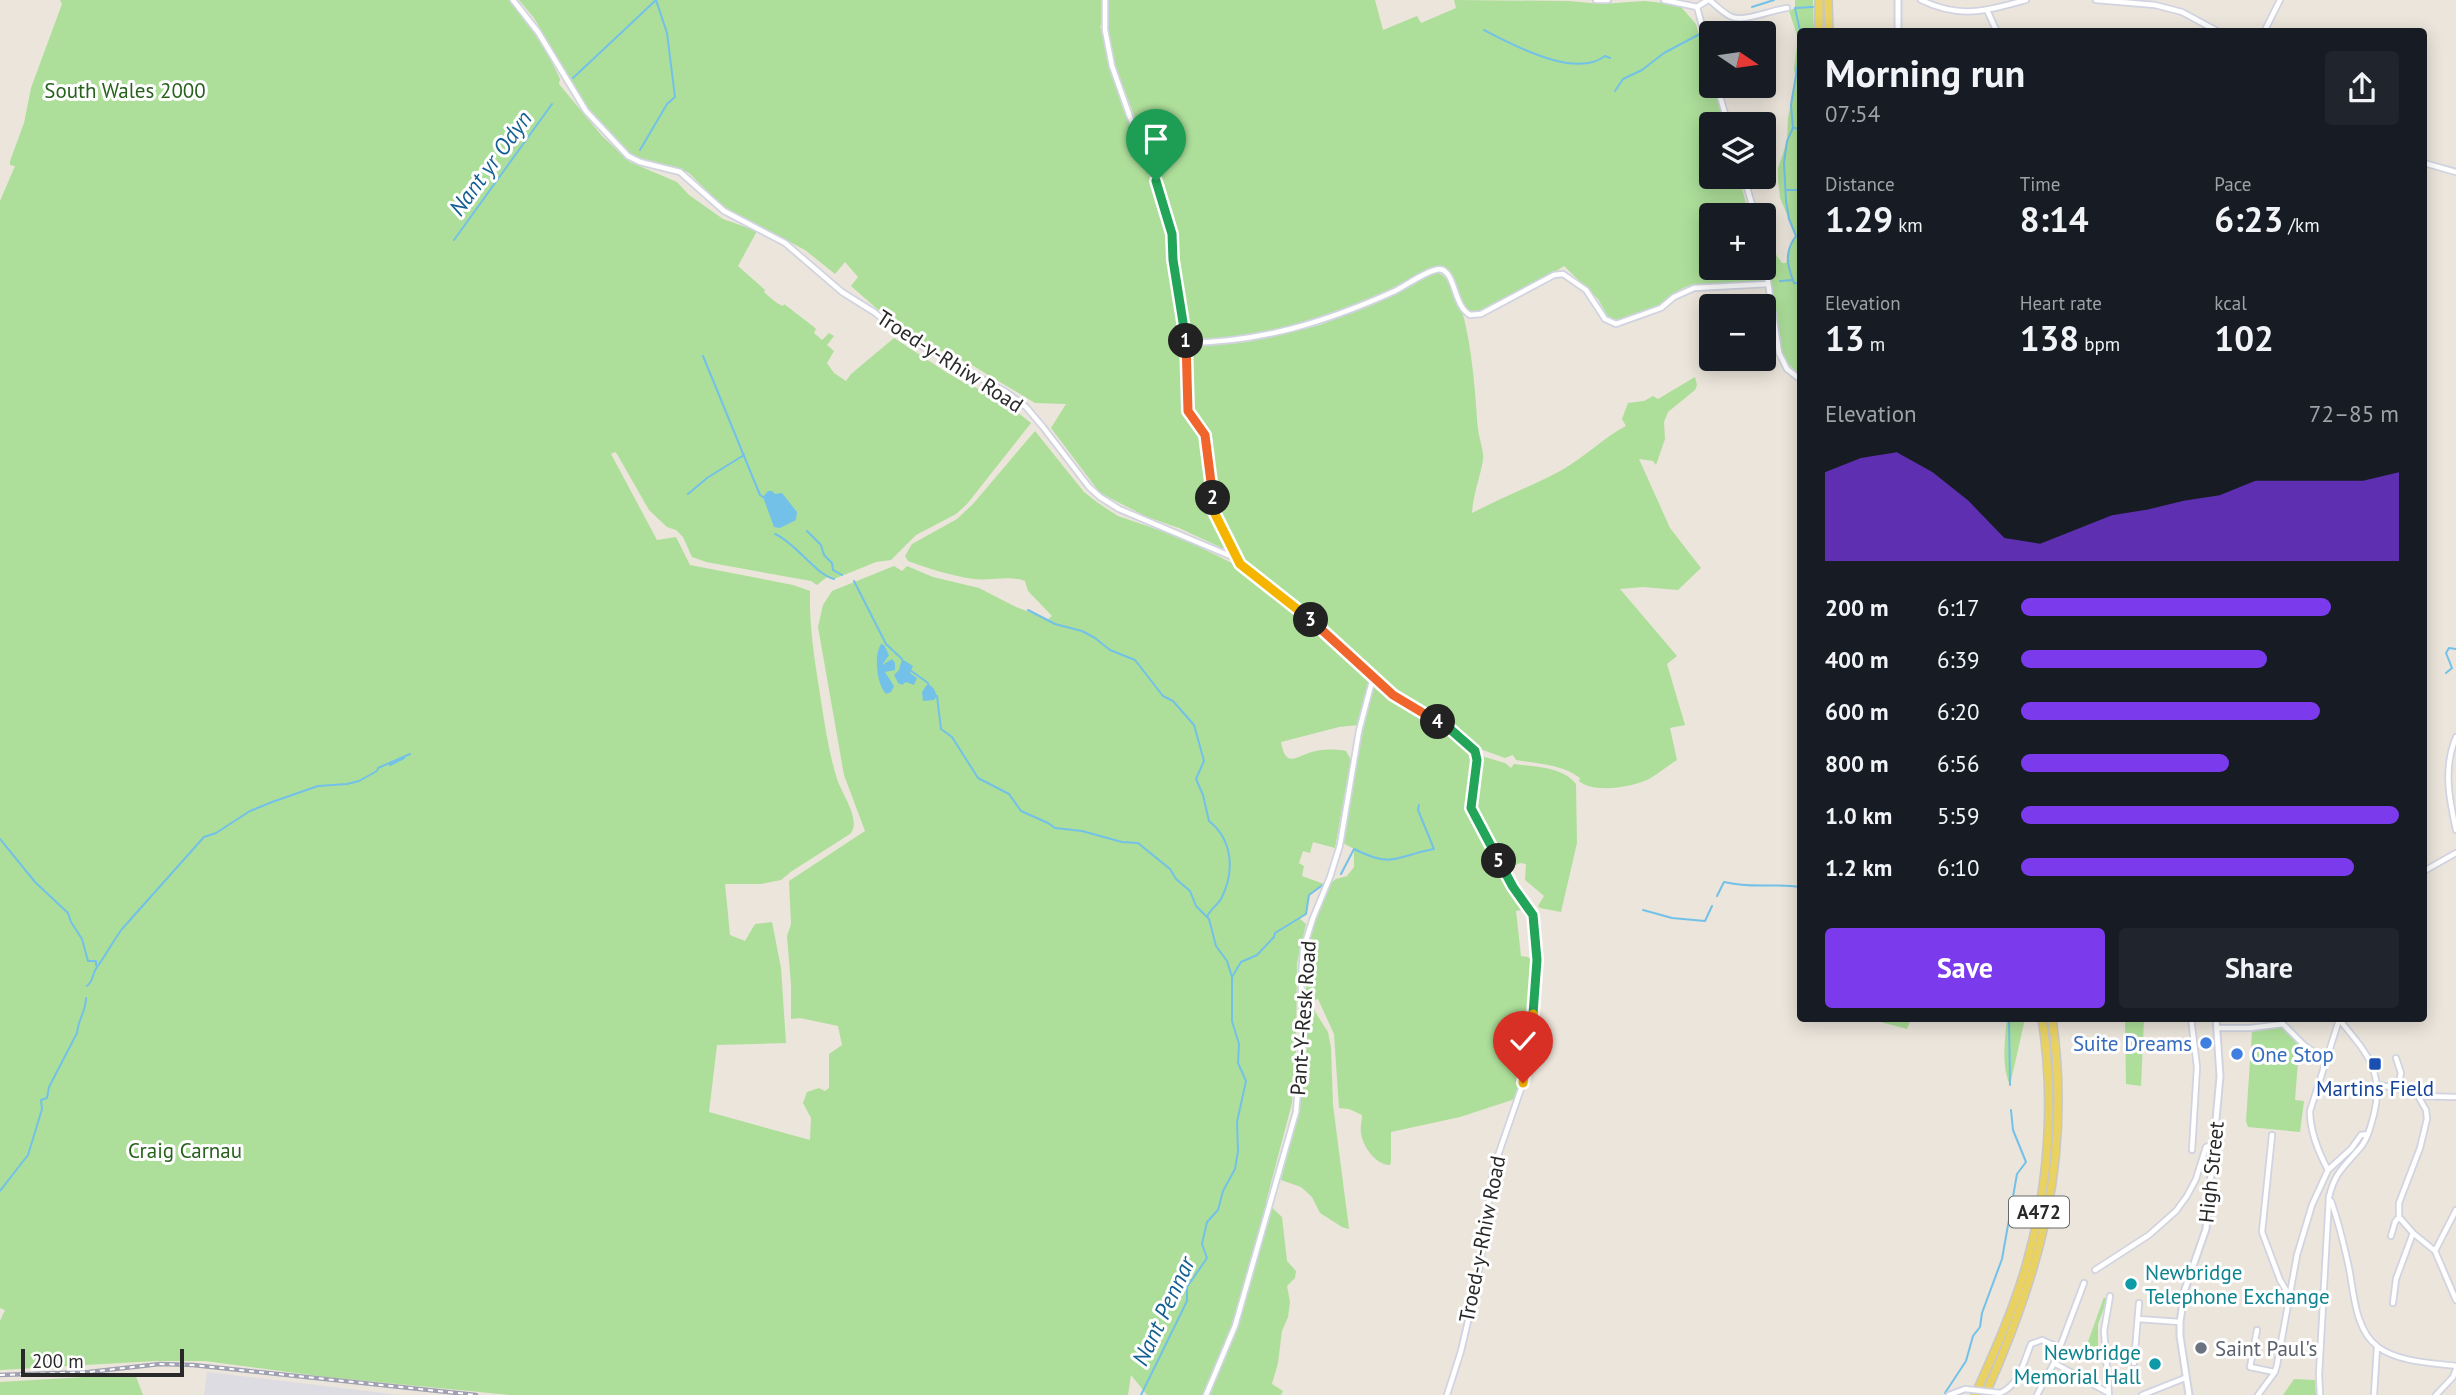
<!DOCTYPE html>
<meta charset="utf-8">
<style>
body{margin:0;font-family:"PT Sans",sans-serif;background:#20242c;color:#f1f3f6;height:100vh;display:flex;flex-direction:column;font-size:26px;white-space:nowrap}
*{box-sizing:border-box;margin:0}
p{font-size:23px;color:#9ea1a6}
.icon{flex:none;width:38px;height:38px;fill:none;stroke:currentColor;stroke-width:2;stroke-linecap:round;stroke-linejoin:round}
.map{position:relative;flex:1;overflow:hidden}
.sheet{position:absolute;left:1797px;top:28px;width:630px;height:994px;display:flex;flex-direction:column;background:#171b24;border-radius:7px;box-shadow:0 4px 18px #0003}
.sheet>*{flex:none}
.needle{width:46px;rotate:103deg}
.fabs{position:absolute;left:1699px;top:21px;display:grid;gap:14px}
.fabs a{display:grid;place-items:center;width:77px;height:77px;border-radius:7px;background:#171b24;box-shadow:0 4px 18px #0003;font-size:35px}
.scale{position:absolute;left:21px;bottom:18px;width:163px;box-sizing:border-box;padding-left:7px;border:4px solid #292929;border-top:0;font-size:19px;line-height:24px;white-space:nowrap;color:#292929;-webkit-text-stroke:5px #fff;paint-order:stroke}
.pin{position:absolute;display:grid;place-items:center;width:60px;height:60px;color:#fff;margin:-72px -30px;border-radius:50% 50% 50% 0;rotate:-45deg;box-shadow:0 0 7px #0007}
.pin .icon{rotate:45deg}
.km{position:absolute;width:35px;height:35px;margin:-18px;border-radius:50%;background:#222;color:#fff;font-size:19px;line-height:35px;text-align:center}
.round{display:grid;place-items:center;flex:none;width:74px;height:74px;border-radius:7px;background:#20242c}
.summary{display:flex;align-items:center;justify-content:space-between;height:119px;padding:0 28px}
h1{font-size:38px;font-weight:600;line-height:52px}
.metrics{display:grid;grid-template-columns:repeat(3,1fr);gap:10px;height:119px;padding:7px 28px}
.metrics div{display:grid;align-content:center}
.metrics b{font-size:35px;font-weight:600}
.metrics small{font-size:19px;font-weight:400}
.metrics p{font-size:19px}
.chart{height:196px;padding:14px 28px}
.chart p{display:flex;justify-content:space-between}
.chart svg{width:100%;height:126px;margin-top:7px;fill:#7c3aed;opacity:.7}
.action{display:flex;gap:14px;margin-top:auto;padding:14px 28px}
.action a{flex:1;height:80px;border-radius:7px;background:#7c3aed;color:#fff;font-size:28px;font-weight:600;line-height:80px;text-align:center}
.action a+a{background:#20242c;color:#f1f3f6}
ul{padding:0 28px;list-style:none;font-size:23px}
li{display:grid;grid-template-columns:112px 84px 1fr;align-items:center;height:52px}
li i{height:18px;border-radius:9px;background:#7c3aed}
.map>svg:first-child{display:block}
.industrial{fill:#dedce3}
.green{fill:#addf9a}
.water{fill:#73c1e8}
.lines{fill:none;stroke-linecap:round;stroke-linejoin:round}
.stream{stroke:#73c1e8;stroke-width:2}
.minor-casing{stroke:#d1d3e1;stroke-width:8}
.tertiary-casing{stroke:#d1d3e1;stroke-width:9}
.primary-casing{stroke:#c7c7c7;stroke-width:10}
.minor{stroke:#fff;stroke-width:4.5}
.tertiary{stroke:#fff;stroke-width:5}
.primary{stroke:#e9d262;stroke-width:7}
.rail-casing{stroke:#9fa0b2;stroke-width:4.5}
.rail{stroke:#fff;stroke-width:2;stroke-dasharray:5;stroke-linecap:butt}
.minor-bridge-casing{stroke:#d1d3e1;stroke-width:8;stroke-linecap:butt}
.minor-bridge{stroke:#fff;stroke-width:4.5}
.split-1-casing{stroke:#fff;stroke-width:14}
.split-2-casing{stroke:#fff;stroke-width:14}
.split-3-casing{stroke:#fff;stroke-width:14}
.split-4-casing{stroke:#fff;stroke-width:14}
.split-5-casing{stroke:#fff;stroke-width:14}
.split-6-casing{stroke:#fff;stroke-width:14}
.split-7-casing{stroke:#fff;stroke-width:14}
.split-1{stroke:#22a559;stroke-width:9}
.split-2{stroke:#f0652b;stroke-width:9}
.split-3{stroke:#f5b400;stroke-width:9}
.split-4{stroke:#f0652b;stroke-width:9}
.split-5{stroke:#22a559;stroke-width:9}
.split-6{stroke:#22a559;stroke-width:9}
.split-7{stroke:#f5b400;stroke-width:9}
.shop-dot{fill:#3f7fe0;stroke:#fff;stroke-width:2.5}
.transit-dot{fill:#1a4fb4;stroke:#fff;stroke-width:2.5}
.culture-dot{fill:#0f9aa8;stroke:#fff;stroke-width:2.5}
.worship-dot{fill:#6b7280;stroke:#fff;stroke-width:2.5}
.labels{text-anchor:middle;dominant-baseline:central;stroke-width:6;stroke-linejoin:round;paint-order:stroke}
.shield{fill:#fff;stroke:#696969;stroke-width:2}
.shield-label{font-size:19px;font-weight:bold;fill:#292929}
.park-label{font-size:21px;fill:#27621d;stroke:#fff}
.street-label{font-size:21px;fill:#292929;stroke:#fff}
.shop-label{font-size:21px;fill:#366cbe;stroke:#fff;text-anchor:end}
.transit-label{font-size:21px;fill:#164399;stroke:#fff}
.culture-label{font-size:21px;fill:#0d838f;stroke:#fff;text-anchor:start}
.worship-label{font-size:21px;fill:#5b616d;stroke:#fff;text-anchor:start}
.water-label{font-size:23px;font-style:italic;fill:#145f92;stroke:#fff}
</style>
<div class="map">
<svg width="2456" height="1395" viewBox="0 0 2456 1395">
<rect width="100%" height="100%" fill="#ebe5db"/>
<path class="industrial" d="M207,1372L400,1395H204Z"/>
<path class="green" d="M60,0H509C529,24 547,50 560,79L559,84L602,136L630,162L677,182L689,195L723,219L757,231L738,266L765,290L764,292C770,297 775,303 783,306L784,304L814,327L816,329L814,333L822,340L829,333L834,336L827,345L834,351L827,363L834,373L846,381L851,374L894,338L946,372L965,383L998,397L1031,423L967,504L956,514L916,535L891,560L876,562L834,579L827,577L817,585L811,581L706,562L692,557L683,537L676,530L667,527L649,510L617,454L615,452L611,454L657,540L676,537L690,565L793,585L810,591C809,624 814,656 819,688C824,719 828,750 837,779C842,794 862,821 850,834L792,871L781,880L761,884H725L730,935L745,941L755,924L772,922L781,968L786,1043L717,1045L709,1112L810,1140L811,1118L803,1103L807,1092L819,1088L825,1091L829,1088V1054L842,1045L838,1026L800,1018L791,1019V985L787,936L791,924L789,881L865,831L844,775L818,627L823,605L832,591L894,566L902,571L907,566L933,577L979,588L1016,607L1048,619L1052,616L1028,591L1025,581C1008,575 992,581 974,579C952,576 930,569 908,561L905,556L912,544L957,519L973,504L1035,431L1084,492L1098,503L1118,516L1179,537L1232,563L1307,620L1371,679L1358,725L1339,727L1281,742C1286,771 1298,754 1316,751C1325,749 1337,749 1346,751L1351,760L1335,848L1313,842L1310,853L1303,851L1299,863L1304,866L1302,876L1324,884L1309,895L1306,914L1299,918L1306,924L1297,963L1296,1058L1292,1103L1266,1202L1282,1217L1287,1261L1296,1271L1295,1278L1287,1286L1290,1302L1288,1317L1282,1331L1278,1363L1272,1384L1283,1391L1281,1395H1147L1131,1375L1128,1395H510L326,1377L205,1361H155L0,1370V1321L5,1310L0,1308V201L15,166L10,165V161L24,123L31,88L62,4Z
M519,0H1102L1103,23L1100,26L1123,109L1167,219L1169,263L1182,343L1186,413L1204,436L1211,497L1210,510L1229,548H1222L1179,528L1147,517L1100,493L1051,428L1066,404L1035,403L970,364L919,341L900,329L851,286L858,277L845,262L835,274L805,250L722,206L689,173L672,166L644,160L628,152L586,106L534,18Z
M1108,0H1375L1383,30L1417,16L1421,23L1456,8L1454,0L1569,1L1601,4L1644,1L1673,4L1681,7L1696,24L1711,76L1712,86H1714L1724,124H1712V177H1739L1749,215H1712V268H1761L1764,281L1691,285L1681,289L1659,306L1615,322L1610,320L1598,299L1564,266L1537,283L1480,312L1471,314L1466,311L1444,266L1330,317L1239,338L1197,339C1185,329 1177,277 1176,260C1175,247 1178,234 1175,221C1173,210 1168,201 1162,191L1113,59L1107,32Z
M1795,0H1813L1814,31L1801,32V376L1786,362L1783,354L1764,238L1782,263H1786L1791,242L1796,235L1780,198L1778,180V168L1787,141L1788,118L1796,79L1794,69L1798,38L1789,11L1795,8Z
M1437,272C1471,287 1475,394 1478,429C1479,439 1484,450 1483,460C1480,478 1473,495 1472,513C1501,498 1534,485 1562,470C1585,457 1603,438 1626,426L1622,419L1628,403L1644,401L1653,396L1658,399L1695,377L1697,385L1695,390L1668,412L1664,422L1665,439L1656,465L1653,461L1639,459L1670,528L1701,568L1678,590L1643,587L1620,589L1677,656L1667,664L1685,725L1670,728L1677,760C1667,766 1658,774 1649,779C1633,787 1593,794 1579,781L1580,778C1562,764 1538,764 1516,760L1513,755L1505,758L1472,746L1451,727L1409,704L1393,692L1321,626L1246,568L1218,515L1210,439L1191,412V348L1193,345L1247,342L1320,325L1405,289Z
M1373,685L1379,687L1413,712L1452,733L1471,754L1473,762L1468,809L1504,877L1527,909L1516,911L1521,956L1528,957L1533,962C1532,1007 1528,1055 1515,1099L1460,1117L1391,1132V1162L1390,1165C1376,1165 1363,1147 1361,1133C1360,1128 1362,1121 1362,1115L1349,1109L1339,1108L1334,1034L1318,999L1305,1003L1309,949L1313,926L1328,885L1336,879L1347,876L1354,867V849L1343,843L1360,744Z
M1478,755L1505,763L1511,768L1514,764C1535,767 1562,766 1576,784L1577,843L1561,912L1540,908L1538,906L1544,896L1525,880L1526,864L1520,863L1507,869L1475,811L1479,769Z
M1307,1009L1314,1010L1328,1032L1331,1048L1333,1105L1349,1229L1342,1227L1320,1213L1312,1197L1301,1187L1281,1180C1298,1118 1309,1074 1307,1009Z
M2007,1018L2025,1019L2010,1085C2001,1066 2005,1039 2007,1018Z
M1877,1019V1018L1911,1019L1907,1029L1877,1021Z
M2125,1019H2144L2141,1086L2126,1084Z
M2282,1027L2298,1040L2299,1049L2295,1100L2304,1101L2300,1132L2248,1127L2246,1121L2252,1032L2262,1029Z
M2104,1297L2107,1300L2098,1324V1362L2084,1353Z
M135,1374L143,1395H0V1382Z
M2294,1379L2315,1380L2316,1395H2283Z"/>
<path class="water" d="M768,491H772L775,494L782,493L797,512L796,520L780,528L774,527L763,497Z
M881,644L884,645L889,655L882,665L892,659L895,663V670L885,672L894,686L891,692L886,694C876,683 874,655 881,644Z
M902,659L913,666L910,673L917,678L914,685L906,682L902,685L898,683L894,675L899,670Z
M928,683L934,689L937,696L934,700L923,701L922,692Z"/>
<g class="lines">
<path class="stream" d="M1752,7L1774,0
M1484,30C1513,45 1575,79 1605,56L1610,58
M1801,35L1795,8L1813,7
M1801,46L1791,105L1793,128L1787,141L1784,163L1786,201L1789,219L1796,236C1784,252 1787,265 1794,283H1801
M573,78L656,0
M1615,91L1623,79L1642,70L1664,53L1713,27L1731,22
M1794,128L1801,129
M640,150L667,104L675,97L667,33L656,0
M1787,190H1801
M454,240L552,104
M1780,281L1793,280
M703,356L760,495L763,497
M688,494L707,478L744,455
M807,531L821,545L824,555L832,563L833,570L842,575
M775,534C796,543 815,574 834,579
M854,581L886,644L902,659
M1028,610L1055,624L1082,631L1095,638L1110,650L1135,660L1163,696L1173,701L1194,725L1204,761L1196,779L1203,795L1209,821C1233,840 1235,872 1221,899C1217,906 1210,909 1207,917
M910,670L928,683
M2446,673L2452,668L2446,653L2449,648L2456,649
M937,696L941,729L952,737L978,778L1009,794L1021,811L1048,823L1055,828L1082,831L1122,842L1138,843L1170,869L1176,879L1190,891L1196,906L1209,919L1216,946L1227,961L1232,977V1021L1239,1044L1238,1063L1246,1081L1237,1122L1238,1151L1235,1169L1223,1191L1218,1210L1207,1222L1202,1244L1207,1258L1187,1287V1301L1141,1395
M390,765L404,758
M0,839L35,882L68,913L71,922L82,939L88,961H96V965
M1341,874L1354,849C1394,869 1395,856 1434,849L1418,810L1419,805
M1717,896L1724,882C1754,889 1772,883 1801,887
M1643,910L1672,918L1705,921L1712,906
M1232,977L1241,962L1257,955L1274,937L1275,933L1306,914L1309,895L1324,884
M87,986C94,981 92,973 97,967C106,955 113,941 122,929L204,837L216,833L250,811L272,802L318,786L347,784L359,781L377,771L378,768L410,754
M2009,1018L2010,1085
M0,1191L28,1155L42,1109L41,1100L47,1098L49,1087L77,1033C78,1020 86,1011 86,998
M1945,1393L1966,1361L1973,1336L1980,1327L1982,1313L2002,1259L2017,1174L2026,1162L2013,1130L2011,1110"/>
<g class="minor-casing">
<path id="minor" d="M513,0L538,32L586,111L628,156L640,162L680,172L724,211L785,243L842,292L874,312L905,337L1006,392L1026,407L1043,427L1089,487L1100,497L1119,509L1235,558L1264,585L1320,627L1393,695L1450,729L1475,751L1477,760L1471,808L1513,886L1533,914L1537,943L1536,989L1523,1083L1493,1170L1478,1278L1461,1351L1447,1395
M1105,0V30L1112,66L1130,117L1166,208L1172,234L1173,260L1186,343L1188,411L1205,435L1213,498L1212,506L1235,557
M1596,0H1608
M1664,0L1697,7L1708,0
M1709,0C1716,5 1724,14 1732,17C1744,22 1772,10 1787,8
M1921,0C1960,19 1986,11 2026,0
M2096,0L2155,5L2182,12L2219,32
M1697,7L1712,63
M1987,10L1997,32
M2264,32L2280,0
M1717,86L1728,124
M2424,163L2456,172
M1744,177L1755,215
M1764,257L1779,353L1787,369L1801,380
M1186,343C1262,342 1326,322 1395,291C1404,287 1434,265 1443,270C1456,277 1454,306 1470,315L1481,314L1554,275L1563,274L1586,290L1605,319L1616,324L1661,308L1674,297L1694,288L1768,284
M2456,737C2443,768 2449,798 2456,830
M2424,871L2456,853
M2191,1018L2197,1067L2192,1150
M2218,1028H2250L2283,1024L2305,1046L2325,1059
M2396,1058L2401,1073L2398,1087
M2378,1085L2404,1089L2418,1096L2426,1110L2427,1119L2420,1148L2399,1203V1217L2395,1222L2391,1236
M2418,1096L2456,1097
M2272,1135L2262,1232L2280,1280L2289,1295
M2328,1170C2318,1151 2310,1132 2310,1111L2339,1020
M2331,1201C2339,1223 2344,1245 2349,1268C2354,1294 2355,1330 2378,1347C2398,1362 2432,1363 2456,1366
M2399,1217L2413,1233L2435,1251L2456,1300
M2435,1251L2456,1210
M2095,1270L2149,1235L2176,1211L2187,1196L2196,1179L2206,1147L2214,1145
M2393,1303L2396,1279L2413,1233
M2138,1319L2180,1322
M2257,1330L2250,1367L2274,1372
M2054,1363L2107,1392
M2134,1363L2139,1303
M2000,1393C2019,1386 2024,1361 2031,1344L2042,1340L2060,1348
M1206,1395L1235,1326L1296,1112L1303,1034L1301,983L1303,950L1313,918L1330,877L1340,845L1359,731L1371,685L1375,678
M1949,1395L1965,1389
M2037,1395L2054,1363L2084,1283
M2109,1395L2104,1331L2110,1296
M2142,1395L2185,1378
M2258,1395L2275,1372L2277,1365L2297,1255L2312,1205L2328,1170L2351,1149L2361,1135L2368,1134
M2320,1395L2319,1375L2329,1197C2335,1172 2344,1167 2360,1148C2368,1139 2371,1125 2374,1114C2385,1070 2364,1050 2338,1018
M2374,1395L2377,1347
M2436,1395L2453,1377L2456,1369"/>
</g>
<g class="tertiary-casing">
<path id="tertiary" d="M1898,0V32
M2189,1395L2180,1336V1322L2185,1289L2206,1229L2220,1076L2216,1018"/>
</g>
<g class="primary-casing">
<path id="primary" d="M1828,0L1829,32
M1819,32V0
M1975,1395C1994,1353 2013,1311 2026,1266C2049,1187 2055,1100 2042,1018
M1985,1395C2041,1271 2072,1156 2052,1018"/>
</g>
<use href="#minor" class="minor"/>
<use href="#tertiary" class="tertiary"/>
<use href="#primary" class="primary"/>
<g class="rail-casing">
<path id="rail" d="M0,1375L89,1372L160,1364L193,1365L476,1395"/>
</g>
<use href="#rail" class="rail"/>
<g class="minor-bridge-casing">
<path id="minor-bridge" d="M1965,1389L2000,1393"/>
</g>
<use href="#minor-bridge" class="minor-bridge"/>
</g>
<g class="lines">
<g class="split-1-casing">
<path id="split-1" d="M1156,181L1172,234L1173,260L1186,341"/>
</g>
<g class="split-2-casing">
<path id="split-2" d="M1186,341L1188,411L1205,435L1213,498"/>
</g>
<g class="split-3-casing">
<path id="split-3" d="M1213,498L1214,512L1240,564L1311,620"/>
</g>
<g class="split-4-casing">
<path id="split-4" d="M1311,620L1393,695L1438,722"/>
</g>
<g class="split-5-casing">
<path id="split-5" d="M1438,722L1450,729L1475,751L1477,760L1471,808L1499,861"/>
</g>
<g class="split-6-casing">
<path id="split-6" d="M1499,861L1513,887L1533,915L1537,960L1533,1014"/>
</g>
<g class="split-7-casing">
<path id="split-7" d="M1523,1083L1533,1014"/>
</g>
<use href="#split-1" class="split-1"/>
<use href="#split-2" class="split-2"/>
<use href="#split-3" class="split-3"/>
<use href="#split-4" class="split-4"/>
<use href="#split-5" class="split-5"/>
<use href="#split-6" class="split-6"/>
<use href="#split-7" class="split-7"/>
</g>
<g class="shop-dot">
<circle cx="2206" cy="1043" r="7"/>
<circle cx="2237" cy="1054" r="7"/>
</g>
<rect class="transit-dot" x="2368" y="1057" width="14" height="14" rx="3.5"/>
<g class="culture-dot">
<circle cx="2131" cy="1284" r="7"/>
<circle cx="2155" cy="1364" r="7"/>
</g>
<circle class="worship-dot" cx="2201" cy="1348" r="7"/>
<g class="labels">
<rect class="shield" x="2009" y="1196.5" width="60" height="31" rx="5"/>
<g class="shield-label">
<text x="2039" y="1212">A472</text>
</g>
<g class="park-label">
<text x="125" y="90">South Wales 2000</text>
<text x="185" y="1150">Craig Carnau</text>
</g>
<g class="street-label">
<text transform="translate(950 361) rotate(33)">Troed-y-Rhiw Road</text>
<text transform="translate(1303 1018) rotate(-86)">Pant-Y-Resk Road</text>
<text transform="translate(2211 1172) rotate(-84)">High Street</text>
<text transform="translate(1482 1239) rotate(-79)">Troed-y-Rhiw Road</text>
</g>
<g class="shop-label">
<text x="2192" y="1043">Suite Dreams</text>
<text x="2251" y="1054" text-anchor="start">One Stop</text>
</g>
<g class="transit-label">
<text x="2375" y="1088">Martins Field</text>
</g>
<g class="culture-label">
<text x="2145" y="1272">Newbridge<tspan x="2145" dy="24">Telephone Exchange</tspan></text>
<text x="2141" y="1352" text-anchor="end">Newbridge<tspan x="2141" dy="24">Memorial Hall</tspan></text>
</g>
<g class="worship-label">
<text x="2215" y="1348">Saint Paul's</text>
</g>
<g class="water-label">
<text transform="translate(490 163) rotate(-54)">Nant yr Odyn</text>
<text transform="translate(1163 1311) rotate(-65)">Nant Pennar</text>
</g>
</g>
</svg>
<div class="fabs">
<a><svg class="needle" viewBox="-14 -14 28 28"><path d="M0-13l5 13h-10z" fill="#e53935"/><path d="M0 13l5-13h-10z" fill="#9ea1a6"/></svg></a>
<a><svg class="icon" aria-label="layers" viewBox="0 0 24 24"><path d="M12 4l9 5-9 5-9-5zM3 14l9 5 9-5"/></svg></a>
<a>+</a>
<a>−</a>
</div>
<div class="scale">200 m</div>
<div class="pin" style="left:1156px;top:181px;background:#1e9e55"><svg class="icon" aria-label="arrive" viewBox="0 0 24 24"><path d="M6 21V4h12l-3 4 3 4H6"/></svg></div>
<div class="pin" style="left:1523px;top:1083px;background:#d93025"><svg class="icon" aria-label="check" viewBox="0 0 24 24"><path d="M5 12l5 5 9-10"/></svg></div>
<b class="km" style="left:1186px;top:341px">1</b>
<b class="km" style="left:1213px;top:498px">2</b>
<b class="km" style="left:1311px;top:620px">3</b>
<b class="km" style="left:1438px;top:722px">4</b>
<b class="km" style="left:1499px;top:861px">5</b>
<section class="sheet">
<div class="summary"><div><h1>Morning run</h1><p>07:54</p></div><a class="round"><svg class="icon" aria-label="share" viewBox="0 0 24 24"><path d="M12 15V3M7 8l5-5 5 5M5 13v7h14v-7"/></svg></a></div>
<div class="metrics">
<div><p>Distance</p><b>1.29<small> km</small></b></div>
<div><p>Time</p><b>8:14</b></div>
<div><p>Pace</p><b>6:23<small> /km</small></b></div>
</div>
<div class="metrics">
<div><p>Elevation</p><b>13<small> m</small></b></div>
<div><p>Heart rate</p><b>138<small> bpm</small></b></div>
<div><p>kcal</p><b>102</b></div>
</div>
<div class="chart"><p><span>Elevation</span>72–85 m</p>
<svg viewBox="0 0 160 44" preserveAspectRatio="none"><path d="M0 44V13L10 8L20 6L30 13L40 23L50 36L60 38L70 33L80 28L90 26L100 23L110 21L120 16L130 16L140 16L150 16L160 13V44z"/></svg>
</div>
<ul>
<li><b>200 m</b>6:17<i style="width:82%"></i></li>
<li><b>400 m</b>6:39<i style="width:65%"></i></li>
<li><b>600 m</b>6:20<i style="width:79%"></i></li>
<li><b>800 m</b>6:56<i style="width:55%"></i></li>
<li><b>1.0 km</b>5:59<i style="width:100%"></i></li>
<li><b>1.2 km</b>6:10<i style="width:88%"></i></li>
</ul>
<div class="action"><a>Save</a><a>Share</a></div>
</section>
</div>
